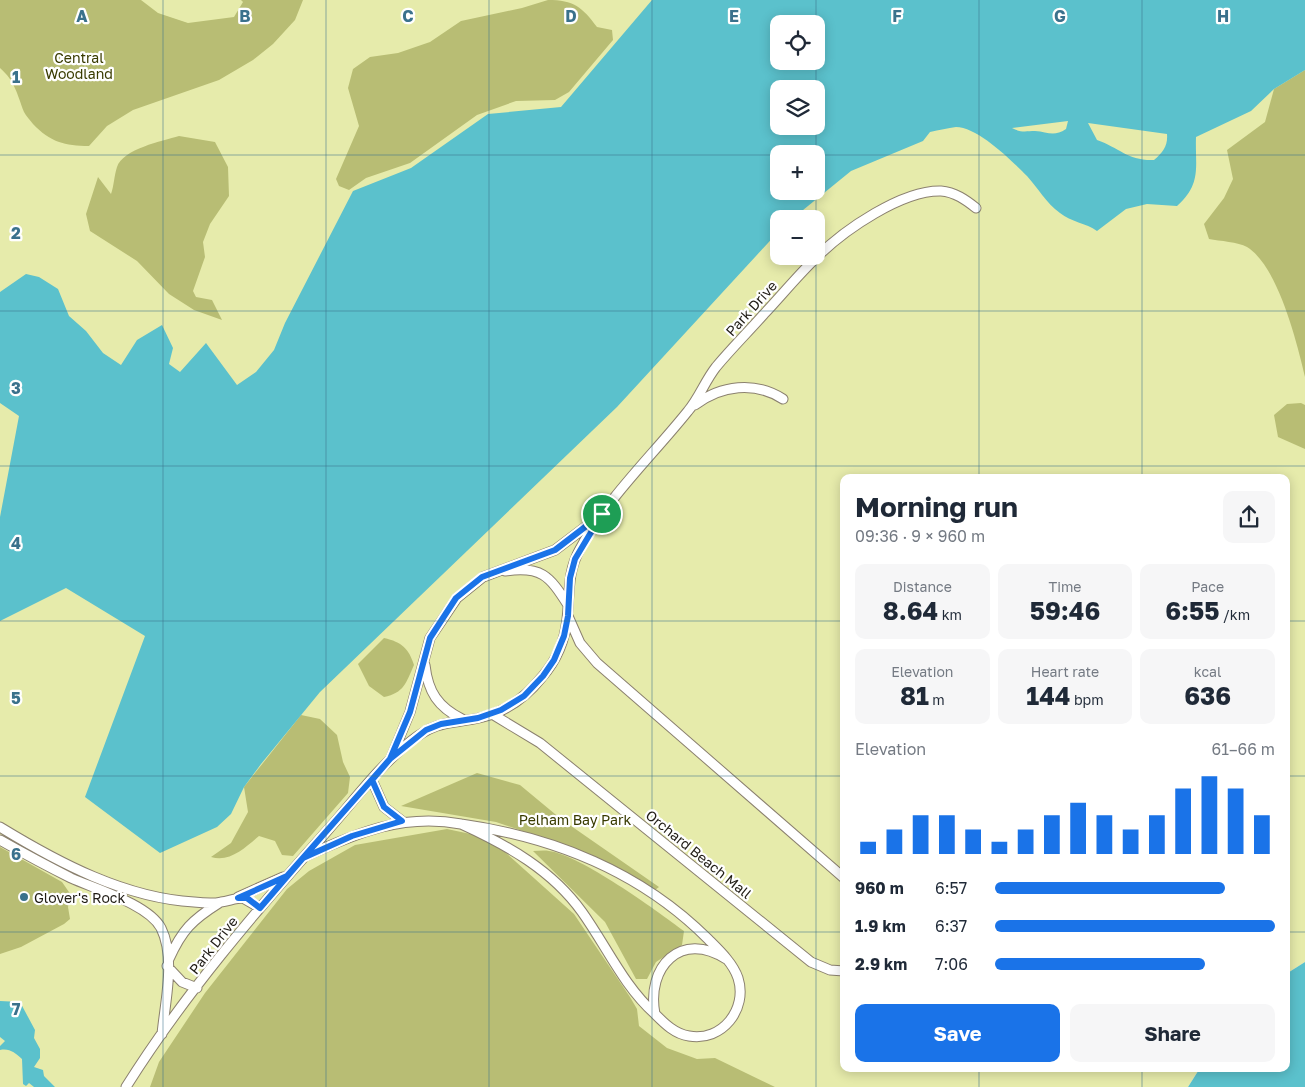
<!DOCTYPE html>
<meta charset="utf-8">
<style>
body{margin:0;font-family:"Golos Text",sans-serif;background:#f6f6f7;color:#1f2937;height:100vh;display:flex;flex-direction:column;font-size:19px;white-space:nowrap}
*{box-sizing:border-box;margin:0}
p{font-size:16px;color:#747a83}
.icon{flex:none;width:28px;height:28px;fill:none;stroke:currentColor;stroke-width:2;stroke-linecap:round;stroke-linejoin:round}
.map{position:relative;flex:1;overflow:hidden}
.details{position:absolute;left:840px;top:474px;width:450px;height:598px;display:flex;flex-direction:column;background:#fff;border-radius:10px;box-shadow:0 2px 12px #0003}
.details>*{flex:none}
.fabs{position:absolute;left:770px;top:15px;display:grid;gap:10px}
.fabs a{display:grid;place-items:center;width:55px;height:55px;border-radius:10px;background:#fff;box-shadow:0 2px 12px #0003;font-size:25px}
.pin{position:absolute;display:grid;place-items:center;width:42px;height:42px;color:#fff;margin:-21px;border:2px solid #fff;border-radius:50%;box-shadow:0 1px 5px #0007}
.round{display:grid;place-items:center;flex:none;width:52px;height:52px;border-radius:10px;background:#f6f6f7}
.overview{display:flex;align-items:center;justify-content:space-between;height:85px;padding:0 15px}
h1{font-size:28px;font-weight:700;line-height:38px}
.figures{display:grid;grid-template-columns:repeat(3,1fr);gap:8px;height:85px;padding:5px 15px}
.figures div{display:grid;align-content:center;border-radius:10px;background:#f6f6f7;text-align:center}
.figures b{font-size:25px;font-weight:700}
.figures small{font-size:14px;font-weight:400}
.figures p{font-size:14px}
.chart{height:140px;padding:10px 15px}
.chart p{display:flex;justify-content:space-between}
.chart svg{width:100%;height:90px;margin-top:5px;stroke:#1a73e8;stroke-width:6}
.action{display:flex;gap:10px;margin-top:auto;padding:10px 15px}
.action a{flex:1;height:58px;border-radius:10px;background:#1a73e8;color:#fff;font-size:20px;font-weight:700;line-height:58px;text-align:center}
.action a+a{background:#f6f6f7;color:#1f2937}
ul{padding:0 15px;list-style:none;font-size:16px}
li{display:grid;grid-template-columns:80px 60px 1fr;align-items:center;height:38px}
li i{height:12px;border-radius:6px;background:#1a73e8}
.map>svg:first-child{display:block}
.green{fill:#e6ebab;fill-rule:evenodd}
.forest{fill:#b8bd74}
.water{fill:#5bc1cc;fill-rule:evenodd}
.lines{fill:none;stroke-linecap:round;stroke-linejoin:round}
.minor-casing{stroke:#8b816f;stroke-width:11}
.minor{stroke:#fff;stroke-width:9}
.route-casing{stroke:#fff;stroke-width:10}
.route{stroke:#1a73e8;stroke-width:6}
.grid{fill:none;stroke:#3a718c;stroke-width:1;stroke-opacity:0.55}
.poi-dot{fill:#3a718c;stroke:#fff;stroke-width:2}
.labels{text-anchor:middle;dominant-baseline:central;stroke-width:4.5;stroke-linejoin:round;paint-order:stroke}
.park-label{font-size:14px;fill:#393b00;stroke:#fff}
.street-label{font-size:14px;fill:#201c15;stroke:#fff}
.poi-label{font-size:14px;fill:#201c15;stroke:#fff;text-anchor:start}
.grid-label{font-size:16px;text-anchor:middle;font-weight:bold;fill:#3a718c;stroke:#fff;stroke-width:4.5;stroke-linejoin:round;paint-order:stroke}
</style>
<div class="map">
<svg width="1305" height="1087" viewBox="0 0 1305 1087">
<rect width="100%" height="100%" fill="#fef6e6"/>
<path class="green" d="M0,0H695L600,129L789,195L816,191V170L1305,0V962L1286,974V478H844V1068H1200L1188,1087H0ZM779,219H816V256H779Z"/>
<path class="forest" d="M0,0H141L158,13L188,23L234,17L243,2L241,0H303L295,20L273,44L253,60L219,80L133,110L107,126L89,146C65,146 50,142 33,124C30,120 26,116 24,112C17,94 15,81 0,68Z
M548,0C574,0 582,7 597,27L612,30L613,40L569,92L555,100L516,101L477,115L410,163L366,178L349,190L339,186L336,179L359,126L348,88L353,69L370,57L398,53L430,42L461,21L522,8Z
M1305,70V377C1297,343 1278,266 1247,247C1238,242 1220,241 1209,239L1204,224L1224,198L1233,179L1227,150L1265,122L1274,89Z
M179,136L215,142L228,167L229,196L210,224L203,242L205,257L193,291L196,297L212,300L222,320L194,310L169,294L137,261L90,231L86,214L98,177L111,194C114,186 114,176 117,167C123,149 162,141 179,136Z
M1301,403L1305,405V449L1278,437L1274,415L1287,404Z
M384,638C402,642 409,649 414,665C406,683 404,693 384,697L369,686L358,664Z
M301,715L320,719L337,735L343,762L350,777L348,793L293,856L282,855L275,841L259,836C246,847 230,863 211,857L231,843L248,812L244,787Z
M477,773L520,785L561,819L659,887L655,890L572,848L496,822L401,806Z
M447,829L480,836L505,852L574,914L630,997L637,1009L639,1026L667,1048L697,1059L715,1058L775,1087H150L159,1062L205,993L287,889L309,871L355,845Z
M0,847L62,882L71,895L68,907L70,919L64,924L21,947L0,954Z
M533,851C538,851 544,850 549,851C580,855 656,910 684,931L682,945L656,962L647,979H636L605,922Z"/>
<path class="water" d="M652,0H1305V70L1274,89L1251,111L1196,137C1195,167 1202,184 1177,206L1147,204L1126,209L1097,231C1086,223 1071,222 1060,213C1046,203 1038,188 1027,176C1012,161 978,127 956,127C948,128 939,130 930,132L923,141L851,171L792,219H779V231L617,407L320,692L261,764L244,787L231,814L217,827L160,853L85,797L145,636L66,588L0,621V517L19,416L0,403V292L26,274L39,277L58,289L69,316L86,331L103,353L121,365L137,340L162,325L173,348L169,364L180,372L206,343L237,385L256,372L274,350L285,323L353,191L411,168L488,114L561,107ZM779,24H816V61H779ZM779,89H816V126H779ZM1068,121L1066,129C1054,137 1048,132 1035,131C1026,131 1021,133 1012,128ZM1088,123L1167,134C1168,146 1163,152 1154,160C1128,161 1120,148 1097,140ZM779,154H816V191H779Z
M1305,962V1087H1188L1200,1068H1286V974Z
M0,1001L20,1002L35,1030L34,1038L40,1049V1058L34,1067L43,1070L44,1076L55,1087H34L29,1083L26,1086L23,1084L22,1059C15,1053 10,1048 0,1050V1046L5,1041L0,1037Z"/>
<g class="lines">
<g class="minor-casing">
<path id="minor" d="M695,405C721,385 755,381 783,399
M505,571C541,566 549,575 568,605
M568,616L580,643L597,663L844,878
M425,665C428,692 438,707 462,719
M492,714L540,743L811,962L830,970L844,971
M391,758L410,712L430,638L457,598L483,577L555,550L596,519
M372,780L384,807L402,821
M0,827C59,863 125,898 194,902C203,903 213,904 221,902C229,901 235,898 243,898L260,908
M0,840C23,853 47,866 71,878C95,889 148,904 161,928C176,958 165,1002 162,1034
M306,856C357,833 403,813 461,824
M238,897L283,877
M169,959C182,930 192,920 219,903
M167,966L182,982L197,988
M655,1014C623,985 607,947 582,912C552,870 507,845 461,824C553,837 641,872 708,939C719,950 733,963 738,978C748,1009 722,1042 689,1036C675,1034 665,1024 655,1014C646,967 681,930 726,959
M126,1087C183,996 255,912 327,831C354,801 379,766 411,741C440,718 452,725 483,717C507,711 527,696 542,677C556,661 565,640 567,619C570,594 567,572 580,549C607,498 652,456 688,411C699,398 705,381 716,367C731,349 748,332 764,314C782,295 798,275 817,257C844,230 902,190 941,191C955,192 966,200 976,208"/>
</g>
<use href="#minor" class="minor"/>
</g>
<g class="lines">
<g class="route-casing">
<path id="route" d="M602,514L555,550L482,577L456,598L430,638L410,712L390,759L287,876L238,898H247L260,908L303,858L352,836L402,821L384,807L372,780L390,759L426,730L441,724L478,718L501,710L524,696L543,676L554,660L564,636L568,616L570,578L575,559L602,514"/>
</g>
<use href="#route" class="route"/>
</g>
<path class="grid" d="M163,0V1087M326,0V1087M489,0V1087M652,0V1087M816,0V24M979,0V478M1142,0V478M816,61V89M816,126V154M0,155H779M816,155H1305M816,191V219M816,256V1087M0,311H1305M0,466H1305M0,621H844M1286,621H1305M0,776H844M1286,776H1305M0,932H844M1286,932H1305M979,1068V1087M1142,1068V1087"/>
<circle class="poi-dot" cx="24" cy="897" r="5"/>
<g class="labels">
<g class="park-label">
<text x="79" y="57">Central<tspan x="79" dy="16">Woodland</tspan></text>
<text x="575" y="819">Pelham Bay Park</text>
</g>
<g class="street-label">
<text transform="translate(751 308) rotate(-48)">Park Drive</text>
<text transform="translate(699 854) rotate(39)">Orchard Beach Mall</text>
<text transform="translate(213 945) rotate(-52)">Park Drive</text>
</g>
<g class="poi-label">
<text x="34" y="897">Glover's Rock</text>
</g>
</g>
<g class="grid-label">
<text x="82" y="22">A</text>
<text x="245" y="22">B</text>
<text x="408" y="22">C</text>
<text x="571" y="22">D</text>
<text x="734" y="22">E</text>
<text x="897" y="22">F</text>
<text x="1060" y="22">G</text>
<text x="1223" y="22">H</text>
<text x="16" y="83">1</text>
<text x="16" y="239">2</text>
<text x="16" y="394">3</text>
<text x="16" y="549">4</text>
<text x="16" y="704">5</text>
<text x="16" y="860">6</text>
<text x="16" y="1015">7</text>
</g>
</svg>
<div class="fabs">
<a><svg class="icon" aria-label="locate" viewBox="0 0 24 24"><circle cx="12" cy="12" r="6"/><path d="M12 2v4M12 18v4M2 12h4M18 12h4"/></svg></a>
<a><svg class="icon" aria-label="layers" viewBox="0 0 24 24"><path d="M12 4l9 5-9 5-9-5zM3 14l9 5 9-5"/></svg></a>
<a>+</a>
<a>−</a>
</div>
<div class="pin" style="left:602px;top:514px;background:#1e9e55"><svg class="icon" aria-label="arrive" viewBox="0 0 24 24"><path d="M6 21V4h12l-3 4 3 4H6"/></svg></div>
<section class="details">
<div class="overview"><div><h1>Morning run</h1><p>09:36 · 9 × 960 m</p></div><a class="round"><svg class="icon" aria-label="share" viewBox="0 0 24 24"><path d="M12 15V3M7 8l5-5 5 5M5 13v7h14v-7"/></svg></a></div>
<div class="figures">
<div><p>Distance</p><b>8.64<small> km</small></b></div>
<div><p>Time</p><b>59:46</b></div>
<div><p>Pace</p><b>6:55<small> /km</small></b></div>
</div>
<div class="figures">
<div><p>Elevation</p><b>81<small> m</small></b></div>
<div><p>Heart rate</p><b>144<small> bpm</small></b></div>
<div><p>kcal</p><b>636</b></div>
</div>
<div class="chart"><p><span>Elevation</span>61–66 m</p>
<svg viewBox="0 0 160 44" preserveAspectRatio="none"><path d="M5 44V38M15 44V32M25 44V25M35 44V25M45 44V32M55 44V38M65 44V32M75 44V25M85 44V19M95 44V25M105 44V32M115 44V25M125 44V12M135 44V6M145 44V12M155 44V25"/></svg>
</div>
<ul>
<li><b>960 m</b>6:57<i style="width:82%"></i></li>
<li><b>1.9 km</b>6:37<i style="width:100%"></i></li>
<li><b>2.9 km</b>7:06<i style="width:75%"></i></li>
</ul>
<div class="action"><a>Save</a><a>Share</a></div>
</section>
</div>
